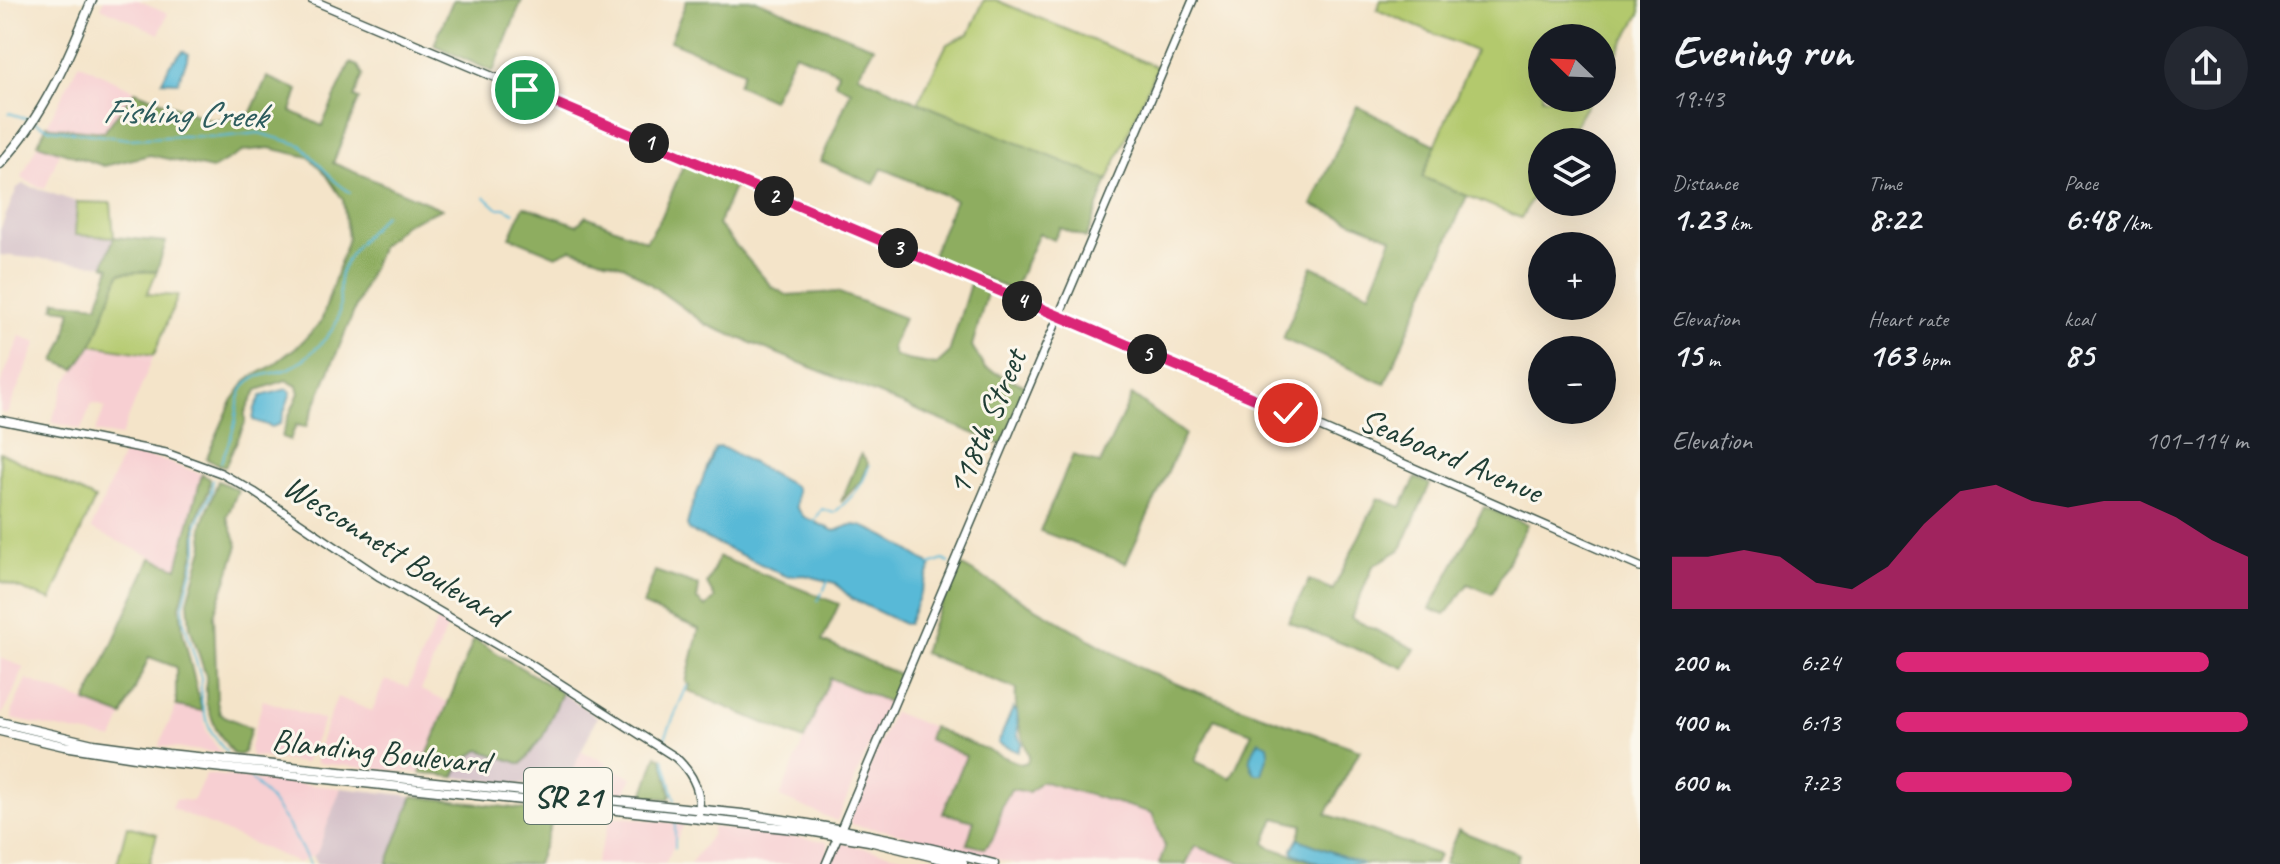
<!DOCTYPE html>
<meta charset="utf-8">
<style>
body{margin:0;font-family:Caveat,sans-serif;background:#242831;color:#f1f3f6;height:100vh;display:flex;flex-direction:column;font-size:30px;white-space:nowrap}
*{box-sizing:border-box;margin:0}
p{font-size:26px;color:#9ea1a6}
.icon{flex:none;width:44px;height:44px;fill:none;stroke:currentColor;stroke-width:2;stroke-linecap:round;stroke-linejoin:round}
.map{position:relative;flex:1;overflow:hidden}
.sheet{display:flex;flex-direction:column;background:#171b24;width:640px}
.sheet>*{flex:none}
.needle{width:52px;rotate:293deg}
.controls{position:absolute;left:1528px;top:24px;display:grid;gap:16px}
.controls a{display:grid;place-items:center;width:88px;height:88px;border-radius:50%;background:#171b24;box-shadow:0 8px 32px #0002;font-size:40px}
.pin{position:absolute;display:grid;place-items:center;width:68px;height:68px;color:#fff;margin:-34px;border:4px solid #fff;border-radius:50%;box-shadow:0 2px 8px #0007}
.km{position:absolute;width:40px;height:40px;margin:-20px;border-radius:50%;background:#222;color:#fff;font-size:22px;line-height:40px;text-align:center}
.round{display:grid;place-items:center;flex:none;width:84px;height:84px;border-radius:42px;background:#242831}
.summary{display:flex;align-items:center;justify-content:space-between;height:136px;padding:0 32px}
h1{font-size:44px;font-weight:800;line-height:60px}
.stats{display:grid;grid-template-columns:repeat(3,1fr);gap:12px;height:136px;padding:8px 32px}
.stats div{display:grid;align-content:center}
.stats b{font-size:34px;font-weight:800}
.stats small{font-size:22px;font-weight:400}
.stats p{font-size:22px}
.chart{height:224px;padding:16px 32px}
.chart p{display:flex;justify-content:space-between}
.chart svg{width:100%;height:144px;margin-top:8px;fill:#db2777;opacity:.7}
ul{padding:0 32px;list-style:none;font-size:26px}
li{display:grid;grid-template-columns:128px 96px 1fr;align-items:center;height:60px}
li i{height:20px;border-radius:10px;background:#db2777}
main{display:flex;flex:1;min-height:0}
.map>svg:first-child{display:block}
.built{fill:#f7cfd2}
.industrial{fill:#d2bdc6}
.green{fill:#b3c96d;stroke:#698350;stroke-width:2}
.forest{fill:#8ead60;stroke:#56754a;stroke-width:2;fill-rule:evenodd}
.water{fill:#58b9d7;stroke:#3c7b86;stroke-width:2}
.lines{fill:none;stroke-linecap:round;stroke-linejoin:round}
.stream{stroke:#58b9d7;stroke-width:2}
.secondary-casing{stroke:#3f564a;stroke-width:10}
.primary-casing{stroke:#3f564a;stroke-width:11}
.secondary{stroke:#fff;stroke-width:7}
.primary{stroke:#fff;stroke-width:8}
.route-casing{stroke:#fff;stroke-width:16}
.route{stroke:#db2777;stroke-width:10}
.labels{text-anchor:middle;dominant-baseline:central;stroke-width:6;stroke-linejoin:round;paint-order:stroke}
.shield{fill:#fbf7ec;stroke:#61756b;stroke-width:2}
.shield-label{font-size:32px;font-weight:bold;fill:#1f3d34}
.street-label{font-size:34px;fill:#1f3d34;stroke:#fbf7ec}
.water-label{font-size:36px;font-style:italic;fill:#2d5c5d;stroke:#fbf7ec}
</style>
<main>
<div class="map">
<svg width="1640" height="864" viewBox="0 0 1640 864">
<rect width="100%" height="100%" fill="#fbf7ec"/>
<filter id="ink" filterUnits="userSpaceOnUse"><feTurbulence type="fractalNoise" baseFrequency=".0125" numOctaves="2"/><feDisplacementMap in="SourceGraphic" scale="16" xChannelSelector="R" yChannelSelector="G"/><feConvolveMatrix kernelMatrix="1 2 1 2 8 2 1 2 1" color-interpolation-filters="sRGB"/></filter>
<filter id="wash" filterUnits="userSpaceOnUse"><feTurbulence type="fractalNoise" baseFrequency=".006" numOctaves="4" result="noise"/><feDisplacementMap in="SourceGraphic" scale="32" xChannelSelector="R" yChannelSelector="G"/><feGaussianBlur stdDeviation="1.8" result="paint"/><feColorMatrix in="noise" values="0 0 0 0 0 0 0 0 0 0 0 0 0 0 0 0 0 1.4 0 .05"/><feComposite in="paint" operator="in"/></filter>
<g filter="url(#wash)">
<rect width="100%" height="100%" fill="#f4e4c9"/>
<path class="built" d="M104,0H138L168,13L159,34L101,7Z
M79,63L135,91L104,132L52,127L47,125Z
M38,144L60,151L45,189L24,180L22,177Z
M20,336L37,342L7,414L0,412V385Z
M92,345L154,355L121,436L95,432L105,407L92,403L81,429L51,422L66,382Z
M123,454L158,459L202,474L177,568L91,529Z
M438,619L448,626L421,690L447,702L420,773L316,763V753L337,697L372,711L385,680L408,687Z
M0,658L24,667L7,707L0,716Z
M830,677L888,702L837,821L780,797Z
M26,679L123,716L113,739L12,719L13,709Z
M263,700L324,720L305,763L251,756L250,747Z
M176,706L202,711L207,733L221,753L159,746Z
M893,712L932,727L928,739L966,756L943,813L974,821L967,843L998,828L1001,809L1012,789L1041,781L1152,813L1165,847L1159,864H1016L888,831L853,825L849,821L850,814Z
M580,751L607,762L606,766L632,777L624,796L564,789Z
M206,774L341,788L317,853L298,863L171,808L175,799L193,801Z
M612,816L684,824L665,864H595Z
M712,827L826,841L828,844V851L823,864H690L712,834Z
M842,843L927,862L933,864H828L838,844Z
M1195,846L1246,864H1186Z"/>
<path class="industrial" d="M23,184L77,202L76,235L114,237L104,265L0,255V230L17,188Z
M562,693L597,717L564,789L454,777L462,761L480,750L543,736Z
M341,788L413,796L387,864H317L312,856L317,853Z"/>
<path class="green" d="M984,0H996L1157,67L1107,182L918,102L947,44L969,34Z
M1381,0H1640V14L1602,79V38H1542V98H1591L1565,142H1542V181L1521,218L1422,177L1475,51L1377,10Z
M77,202L111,203L114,237L75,235Z
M157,271L147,294L178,296L154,355L92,345L120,272Z
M0,452L95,499L51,600L0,581Z
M127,826L157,834L149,864H117Z"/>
<path class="forest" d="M453,0H522L493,72L434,45Z
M687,0H756L874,47L858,75L918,102L1108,180L1086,238L1060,228L1054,240L1039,233L1013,291L932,255L955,200L882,168L874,184L821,161L851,91L835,83L838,72L795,53L772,100L738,85L743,71L670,41Z
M350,63L358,66L363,75L354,97L359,99L333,163L442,209L405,224L381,246L306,427L296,425L290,440L282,437L287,420L299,393L297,386L286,380L257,390L245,412V423L225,467L206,459L232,401L248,379L272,366L300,344L321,322L348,238L343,200L325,173L309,157L269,148L244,151L212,169L150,155L104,166L38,144L47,125L52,127L104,132L135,91L209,120L248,119L267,77L298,90L291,111L322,126Z
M1357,106L1436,145L1422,177L1467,196L1385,384L1283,339L1312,266L1370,293L1392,238L1312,205Z
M685,161L735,185L718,225L771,286L787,295L837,292L904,318L892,347L894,355L907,360L936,365L949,353L970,284L988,290L972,346L985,368L1026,386L1002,445L707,325L625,266L571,249L556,256L510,237L524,206L577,225L586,216L646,241L662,216Z
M114,237L166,242L157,271L120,273L92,345L75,369L55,361L65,338L71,310L54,308L56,301L98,305L110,267L104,265Z
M1132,395L1185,434L1126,563L1040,531L1073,455L1100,464Z
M861,454L868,463L862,480L841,502Z
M202,474L210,479L209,490L195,522V549L180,606L183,633L202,711L176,706V667L149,657L123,716L86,702L151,558L177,568Z
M1416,478L1430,484L1401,549L1373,566L1351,618L1415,649L1404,668L1288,622L1309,580L1333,590L1378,498L1401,507Z
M218,481L238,490L227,517L238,546L214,615L217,701L220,714L251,728L244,752L240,755L233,754L216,729L206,702V676L190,627L188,601L204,545L202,526Z
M1484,507L1527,524L1492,594L1468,584L1445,615L1430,609Z
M719,557L839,604L822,641L903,676L891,703L830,678L804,740L688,691L690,685L686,682L699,629L643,605L655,571L699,586L697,600L706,607L715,598L707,584Z
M961,565L1140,668L1184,687L1360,750L1326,814L1439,855L1435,864H1363L1298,839L1303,825L1275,818L1265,843L1272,848L1320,864H1246L1195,846L1186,864H1159L1165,847L1152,813L1041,781L1029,792L1011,789C1008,795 1004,801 1002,807C996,822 999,837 984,848L967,844L974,821L943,813L966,756L928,739L932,727L1021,764L1027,762L1029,756C1021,734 1014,712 1016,689L923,653L935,617ZM1214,719L1252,733L1231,778L1195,761Z
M474,639L562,693L543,736L522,764L480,750L462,761L454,777L420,773Z
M657,755L662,758L671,795L669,799L643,796Z
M413,796L555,813L537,864H387Z
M1458,830L1519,854L1517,864H1444Z"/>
<path class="water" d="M183,51L189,54L178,82L162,81L170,64Z
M287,389L291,392L280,424L272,427L253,420L255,408L261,396Z
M719,447L726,449L794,486L797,489L796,507L804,517L834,531C840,530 846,526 852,525C870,524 911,552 927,562L931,567L908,624H904L852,599L835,583L805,575L786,576L690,531L687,525L691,509L712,455L715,449Z
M1013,708L1017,712L1018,736L1022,743L1018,752L998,743Z
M1259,741L1268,745L1269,752L1262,774H1256C1246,764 1252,752 1259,741Z
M1298,839L1363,864H1320L1293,853L1292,849Z"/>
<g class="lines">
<path class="stream" d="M9,113L29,119
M35,122L50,129L128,139L184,136L220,137L259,133L301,145L335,181L350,193
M485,197L497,208H505L514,213
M221,462C225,451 231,439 234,427C238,412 236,393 249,381C259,373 278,374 290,368C305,361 325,341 334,327C345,309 336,289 341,273C349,250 369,232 385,214
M213,480L211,493L197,524V551L183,605L184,622L201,678V701L206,718L211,732L226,752
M814,522L822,509L834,513C850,499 863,487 869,466
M930,565L943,560L949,563
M824,590L828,580
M818,600L822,593
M664,740L687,686
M664,759L675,800
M251,779L272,802L287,823L310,864
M675,824V848"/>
</g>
</g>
<g filter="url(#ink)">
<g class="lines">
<g class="secondary-casing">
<path id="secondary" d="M312,0L1288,413L1640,567
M0,420L166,453L221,473L254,492L380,577L528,663L675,757C693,773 703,794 698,818
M826,864L1193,0"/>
</g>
<g class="primary-casing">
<path id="primary" d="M0,164C44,116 68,59 92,0
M0,722L93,744L168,754L742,814C828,825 910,842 994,864
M0,731L64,746L167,762L803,830L869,841L963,864"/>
</g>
<use href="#secondary" class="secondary"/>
<use href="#primary" class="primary"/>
</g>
</g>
<g class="lines" filter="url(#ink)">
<g class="route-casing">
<path id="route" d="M525,90L1288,413"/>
</g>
<use href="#route" class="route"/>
</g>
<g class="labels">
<rect class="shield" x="524" y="768" width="88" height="56" rx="6"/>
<g class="shield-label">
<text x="568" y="796">SR 21</text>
</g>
<g class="street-label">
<text transform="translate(986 422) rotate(-67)">118th Street</text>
<text transform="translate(1451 455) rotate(23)">Seaboard Avenue</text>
<text transform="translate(395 550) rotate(32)">Wesconnett Boulevard</text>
<text transform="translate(381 751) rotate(6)">Blanding Boulevard</text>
</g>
<g class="water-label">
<text transform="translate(184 113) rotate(2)">Fishing Creek</text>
</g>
</g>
</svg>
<div class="controls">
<a><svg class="needle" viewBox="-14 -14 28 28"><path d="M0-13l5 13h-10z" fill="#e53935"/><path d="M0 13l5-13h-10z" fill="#9ea1a6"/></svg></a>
<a><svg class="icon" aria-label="layers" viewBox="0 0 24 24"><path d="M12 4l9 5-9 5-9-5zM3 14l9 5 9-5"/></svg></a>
<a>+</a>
<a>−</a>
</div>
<div class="pin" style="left:525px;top:90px;background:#1e9e55"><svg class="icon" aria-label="arrive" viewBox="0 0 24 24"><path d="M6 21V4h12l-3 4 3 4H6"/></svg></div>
<div class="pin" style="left:1288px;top:413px;background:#d93025"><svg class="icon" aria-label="check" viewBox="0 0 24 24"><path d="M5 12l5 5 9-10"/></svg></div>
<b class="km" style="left:649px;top:143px">1</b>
<b class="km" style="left:774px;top:196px">2</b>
<b class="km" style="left:898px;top:248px">3</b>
<b class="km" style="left:1022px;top:301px">4</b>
<b class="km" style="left:1147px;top:354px">5</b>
</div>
<section class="sheet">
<div class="summary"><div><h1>Evening run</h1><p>19:43</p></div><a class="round"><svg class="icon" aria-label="share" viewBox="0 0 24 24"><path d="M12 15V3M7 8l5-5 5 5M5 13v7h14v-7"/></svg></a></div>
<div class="stats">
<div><p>Distance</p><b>1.23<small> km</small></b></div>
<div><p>Time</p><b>8:22</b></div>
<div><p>Pace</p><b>6:48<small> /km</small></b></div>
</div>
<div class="stats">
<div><p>Elevation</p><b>15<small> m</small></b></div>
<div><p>Heart rate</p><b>163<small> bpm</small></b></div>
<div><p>kcal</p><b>85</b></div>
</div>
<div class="chart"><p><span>Elevation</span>101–114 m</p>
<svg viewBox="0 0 160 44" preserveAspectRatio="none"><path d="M0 44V28L10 28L20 26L30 28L40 36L50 38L60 31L70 18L80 8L90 6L100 11L110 13L120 11L130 11L140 16L150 23L160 28V44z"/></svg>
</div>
<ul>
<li><b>200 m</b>6:24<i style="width:89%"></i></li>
<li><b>400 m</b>6:13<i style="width:100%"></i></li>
<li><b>600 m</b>7:23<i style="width:50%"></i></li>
</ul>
</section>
</main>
